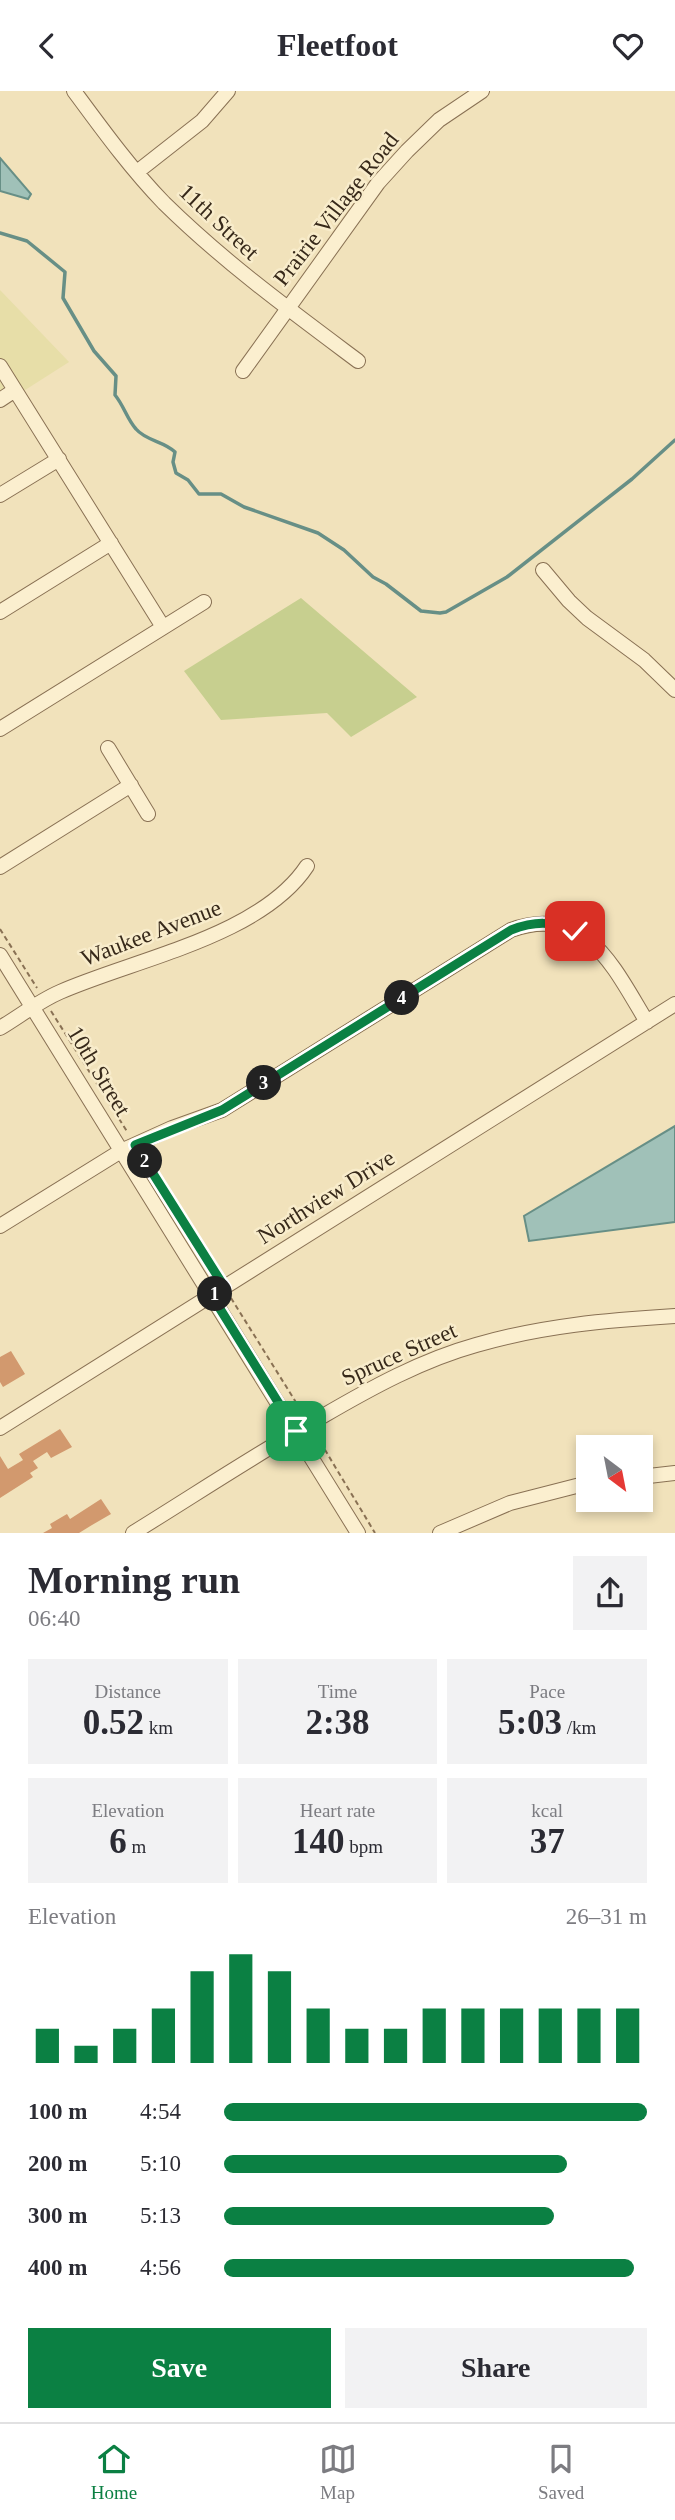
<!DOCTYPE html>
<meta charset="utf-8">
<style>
body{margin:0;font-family:"Times New Roman",serif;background:#f2f2f3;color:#2b2b33;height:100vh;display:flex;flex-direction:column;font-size:26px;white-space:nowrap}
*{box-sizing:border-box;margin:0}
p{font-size:23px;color:#7c7c81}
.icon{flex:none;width:38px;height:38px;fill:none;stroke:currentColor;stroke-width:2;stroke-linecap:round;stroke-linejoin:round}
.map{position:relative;height:1442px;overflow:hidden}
.side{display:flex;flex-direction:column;background:#fff;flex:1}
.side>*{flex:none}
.needle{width:46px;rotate:148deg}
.fabs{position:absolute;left:576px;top:1344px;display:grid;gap:14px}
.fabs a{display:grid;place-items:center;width:77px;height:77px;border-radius:0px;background:#fff;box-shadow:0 4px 10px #0003;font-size:35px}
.pin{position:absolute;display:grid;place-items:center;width:60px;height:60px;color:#fff;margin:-30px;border-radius:14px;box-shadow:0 4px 10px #0006}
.km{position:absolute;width:35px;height:35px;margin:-18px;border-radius:50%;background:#222;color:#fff;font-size:19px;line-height:35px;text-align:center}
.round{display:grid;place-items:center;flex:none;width:74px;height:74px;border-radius:0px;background:#f2f2f3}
.head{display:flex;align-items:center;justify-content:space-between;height:119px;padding:0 28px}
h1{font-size:38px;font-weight:600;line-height:52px}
.stats{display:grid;grid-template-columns:repeat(3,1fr);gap:10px;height:119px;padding:7px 28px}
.stats div{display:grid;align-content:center;border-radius:0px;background:#f2f2f3;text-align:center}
.stats b{font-size:35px;font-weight:600}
.stats small{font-size:19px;font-weight:400}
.stats p{font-size:19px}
.chart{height:196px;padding:14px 28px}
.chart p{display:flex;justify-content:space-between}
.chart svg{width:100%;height:126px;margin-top:7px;stroke:#0b8043;stroke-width:6}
.button{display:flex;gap:14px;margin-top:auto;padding:14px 28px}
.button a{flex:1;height:80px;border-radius:0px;background:#0b8043;color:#fff;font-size:28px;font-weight:600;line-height:80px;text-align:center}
.button a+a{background:#f2f2f3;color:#2b2b33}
ul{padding:0 28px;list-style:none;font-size:23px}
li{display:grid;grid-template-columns:112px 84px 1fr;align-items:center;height:52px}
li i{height:18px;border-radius:9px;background:#0b8043}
header{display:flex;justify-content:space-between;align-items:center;height:91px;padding:0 28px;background:#fff;font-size:32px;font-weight:600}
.tabs{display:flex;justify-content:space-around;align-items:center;height:98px;border-top:2px solid #e1e1e2;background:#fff;font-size:19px;color:#7c7c81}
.tabs a{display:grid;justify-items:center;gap:4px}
.tabs .active{color:#0b8043}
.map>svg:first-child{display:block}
.farmland{fill:#e7dea8}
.green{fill:#c7cf8f}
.water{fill:#a0c1b8;stroke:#678f86;stroke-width:2}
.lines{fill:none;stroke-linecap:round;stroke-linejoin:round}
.stream{stroke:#678f86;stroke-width:3.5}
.building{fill:#d2996e}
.minor-casing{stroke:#897154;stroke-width:16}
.path{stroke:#897154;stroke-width:2;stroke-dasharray:5 3.5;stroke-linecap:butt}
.minor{stroke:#fbefcf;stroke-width:14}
.route-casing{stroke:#fff;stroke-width:14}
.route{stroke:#0b8043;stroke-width:9}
.labels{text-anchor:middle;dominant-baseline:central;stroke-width:5;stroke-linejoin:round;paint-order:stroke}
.street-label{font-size:23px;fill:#37291a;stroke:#f8eccb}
</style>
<header><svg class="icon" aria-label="back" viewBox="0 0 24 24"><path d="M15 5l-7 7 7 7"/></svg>Fleetfoot<svg class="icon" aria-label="heart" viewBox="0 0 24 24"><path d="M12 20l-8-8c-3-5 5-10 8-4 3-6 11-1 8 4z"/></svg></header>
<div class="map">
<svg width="675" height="1442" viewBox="0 0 675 1442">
<rect width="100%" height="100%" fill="#f1e2bb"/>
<path class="farmland" d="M0,199L69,271L0,315Z"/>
<path class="green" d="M301,507L417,606L351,646L327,622L221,629L184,580Z"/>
<path class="water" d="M0,67L31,103L28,108L0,100Z
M675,1035V1131L529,1150L524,1125Z"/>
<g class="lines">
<path class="stream" d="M0,142L27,150L65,181L63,207L94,260L116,285L115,304C124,315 127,328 136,338C146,350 164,350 175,361L173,371L176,382L188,389L199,403H221L244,416L318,442L344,459L373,486L386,493L421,520L440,522L446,521L507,486L632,388L675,349"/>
</g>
<path class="building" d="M11,1260L25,1283L3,1296L0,1291V1266Z
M60,1338L72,1356L51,1367L47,1361L33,1370L38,1377L30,1382L33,1386L0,1407V1365L8,1378L23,1369L19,1363Z
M101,1408L111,1423L92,1434L79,1442H43L52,1437L50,1433L67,1423L70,1428Z"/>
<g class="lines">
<g class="minor-casing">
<path id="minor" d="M74,0C102,38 131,78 164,112C224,171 291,220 358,270
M137,81L202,30L228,0
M0,275L163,536
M243,280L378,92L407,60L439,29L482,0
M0,309L15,299
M0,404L59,368
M543,479L569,510L587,527L644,569L675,599
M0,521L111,452
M0,638L204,511
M108,657L148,723
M0,776L131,694
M0,864L358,1442
M0,937C20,925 39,910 60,901C135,868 261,845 307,775
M0,1135L121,1060L172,1037L222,1019L511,839C586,812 614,877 647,931
M0,1337L675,913
M640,1386L675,1382
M133,1442C196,1403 258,1362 323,1325C371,1297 422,1269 476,1254C541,1235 608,1229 675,1225
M440,1442L510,1412L588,1392"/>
</g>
<path class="path" d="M0,838L37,897
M51,920L128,1042
M142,1065L217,1185
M231,1207L302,1321
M316,1344L375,1442"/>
<use href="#minor" class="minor"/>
</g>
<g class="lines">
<g class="route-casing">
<path id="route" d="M296,1340L212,1205L225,1197L135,1054L222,1019L511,839C535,830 552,830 575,840"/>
</g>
<use href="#route" class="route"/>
</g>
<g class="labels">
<g class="street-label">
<text transform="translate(336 118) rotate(-52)">Prairie Village Road</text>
<text transform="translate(219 131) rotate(43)">11th Street</text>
<text transform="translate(151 842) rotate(-21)">Waukee Avenue</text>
<text transform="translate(99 980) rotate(59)">10th Street</text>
<text transform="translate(326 1106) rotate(-32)">Northview Drive</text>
<text transform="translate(399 1263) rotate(-24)">Spruce Street</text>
</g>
</g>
</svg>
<div class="fabs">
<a><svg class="needle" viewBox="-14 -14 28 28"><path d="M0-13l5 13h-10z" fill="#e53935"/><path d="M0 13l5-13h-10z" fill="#7c7c81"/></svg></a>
</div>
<div class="pin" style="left:296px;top:1340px;background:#1e9e55"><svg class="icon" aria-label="arrive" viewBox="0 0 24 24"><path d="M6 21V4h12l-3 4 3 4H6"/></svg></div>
<div class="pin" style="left:575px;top:840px;background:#d93025"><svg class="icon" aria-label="check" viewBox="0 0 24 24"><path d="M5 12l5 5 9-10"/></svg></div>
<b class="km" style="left:215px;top:1203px">1</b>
<b class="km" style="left:145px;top:1070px">2</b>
<b class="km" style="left:264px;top:992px">3</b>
<b class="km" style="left:402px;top:907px">4</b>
</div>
<section class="side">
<div class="head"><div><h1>Morning run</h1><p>06:40</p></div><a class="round"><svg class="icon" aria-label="share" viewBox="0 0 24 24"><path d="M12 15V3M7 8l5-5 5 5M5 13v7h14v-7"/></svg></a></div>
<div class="stats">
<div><p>Distance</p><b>0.52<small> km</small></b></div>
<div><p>Time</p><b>2:38</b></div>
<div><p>Pace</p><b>5:03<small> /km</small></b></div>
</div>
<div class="stats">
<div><p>Elevation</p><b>6<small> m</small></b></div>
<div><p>Heart rate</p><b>140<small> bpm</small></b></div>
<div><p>kcal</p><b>37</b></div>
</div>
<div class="chart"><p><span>Elevation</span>26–31 m</p>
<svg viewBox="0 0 160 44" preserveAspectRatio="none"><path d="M5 44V32M15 44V38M25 44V32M35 44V25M45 44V12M55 44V6M65 44V12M75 44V25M85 44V32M95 44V32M105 44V25M115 44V25M125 44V25M135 44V25M145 44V25M155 44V25"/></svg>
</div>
<ul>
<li><b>100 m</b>4:54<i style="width:100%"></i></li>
<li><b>200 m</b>5:10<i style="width:81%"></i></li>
<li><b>300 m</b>5:13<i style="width:78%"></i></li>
<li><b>400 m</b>4:56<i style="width:97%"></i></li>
</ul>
<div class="button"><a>Save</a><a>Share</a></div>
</section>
<nav class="tabs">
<a class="active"><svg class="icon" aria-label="home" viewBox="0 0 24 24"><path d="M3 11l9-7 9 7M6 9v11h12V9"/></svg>Home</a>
<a><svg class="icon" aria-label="map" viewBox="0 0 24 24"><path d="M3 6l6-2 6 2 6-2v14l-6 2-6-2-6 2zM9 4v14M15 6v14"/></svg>Map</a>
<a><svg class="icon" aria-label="saved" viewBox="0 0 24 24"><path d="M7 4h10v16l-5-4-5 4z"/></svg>Saved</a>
</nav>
